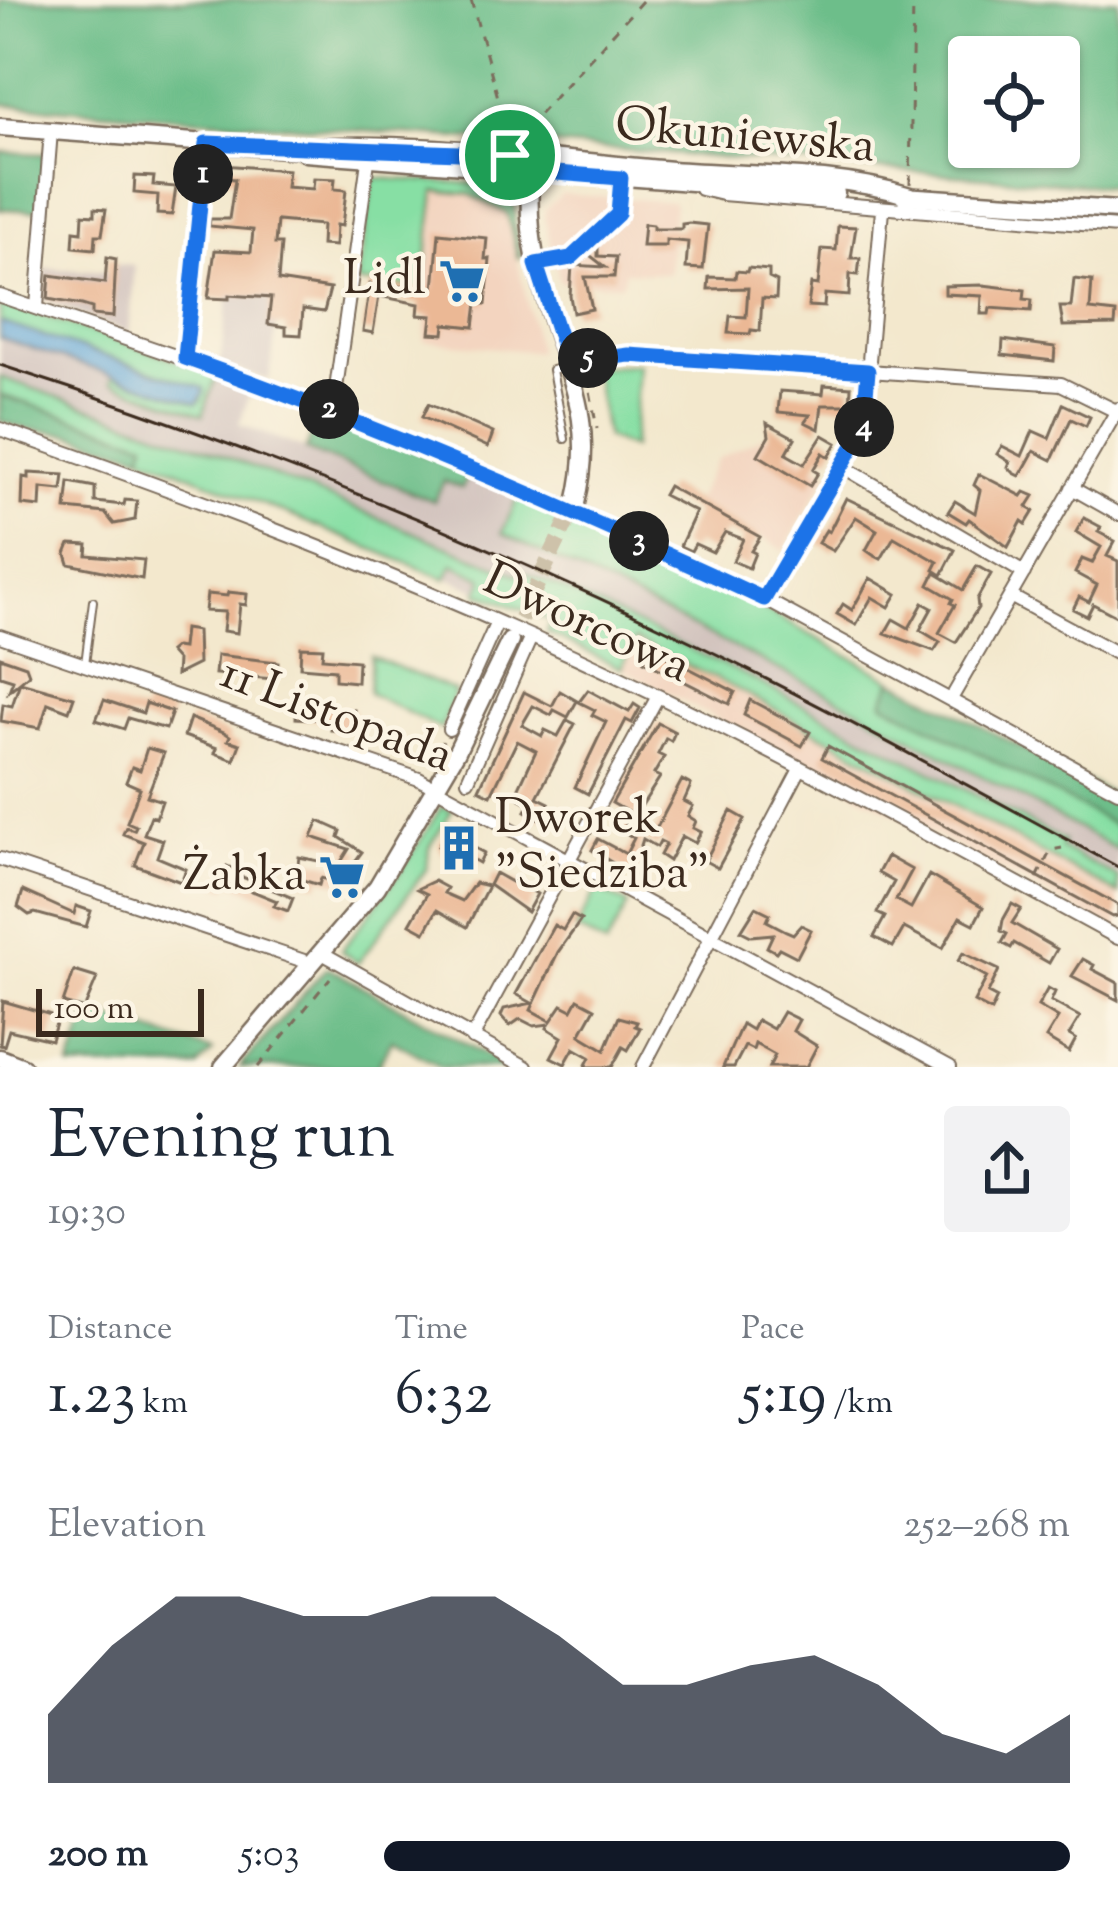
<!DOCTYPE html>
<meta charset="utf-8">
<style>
body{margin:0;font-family:"Sorts Mill Goudy",serif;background:#f2f2f3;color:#1f2937;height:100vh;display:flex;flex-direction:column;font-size:45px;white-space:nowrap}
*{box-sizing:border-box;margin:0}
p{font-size:39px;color:#747a83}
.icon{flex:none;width:66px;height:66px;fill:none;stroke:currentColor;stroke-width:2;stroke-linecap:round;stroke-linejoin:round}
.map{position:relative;height:1067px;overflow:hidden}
.side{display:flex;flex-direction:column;background:#fff;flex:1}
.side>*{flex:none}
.buttons{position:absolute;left:948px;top:36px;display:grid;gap:24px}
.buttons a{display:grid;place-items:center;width:132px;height:132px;border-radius:12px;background:#fff;box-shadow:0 3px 9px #0004;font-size:60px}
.scale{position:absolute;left:36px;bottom:30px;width:168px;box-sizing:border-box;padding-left:12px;border:6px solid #3b2a1e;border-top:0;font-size:33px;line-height:42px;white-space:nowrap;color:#3b2a1e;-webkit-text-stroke:9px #fcf5e5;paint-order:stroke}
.pin{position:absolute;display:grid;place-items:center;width:102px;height:102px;color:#fff;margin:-51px;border:6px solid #fff;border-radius:50%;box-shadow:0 3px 12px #0007}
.km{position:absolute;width:60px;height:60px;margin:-30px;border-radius:50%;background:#222;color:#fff;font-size:33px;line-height:60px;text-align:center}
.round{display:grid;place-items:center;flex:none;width:126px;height:126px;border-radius:12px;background:#f2f2f3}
.head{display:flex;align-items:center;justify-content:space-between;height:204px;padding:0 48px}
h1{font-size:66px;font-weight:600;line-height:90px}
.stats{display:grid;grid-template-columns:repeat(3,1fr);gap:18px;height:204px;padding:12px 48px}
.stats div{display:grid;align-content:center}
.stats b{font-size:60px;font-weight:600}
.stats small{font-size:33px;font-weight:400}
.stats p{font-size:33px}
.chart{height:336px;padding:24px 48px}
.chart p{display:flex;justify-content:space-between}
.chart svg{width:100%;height:216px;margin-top:12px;fill:#111827;opacity:.7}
ul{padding:0 48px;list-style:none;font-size:39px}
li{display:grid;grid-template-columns:192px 144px 1fr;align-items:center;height:90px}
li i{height:30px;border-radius:15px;background:#111827}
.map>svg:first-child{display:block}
.built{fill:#f3d4bf}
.industrial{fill:#cfc0bb}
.green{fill:#87dfa4;stroke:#618461;stroke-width:3}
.forest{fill:#6dbe8a;stroke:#547454;stroke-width:3;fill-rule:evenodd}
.water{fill:#63a7d8;stroke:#4f687b;stroke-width:3}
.building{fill:#ebb895}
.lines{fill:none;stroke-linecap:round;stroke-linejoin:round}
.secondary-tunnel{stroke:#cec2aa;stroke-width:16;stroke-dasharray:16 8;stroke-linecap:butt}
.lane-casing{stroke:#7b6c5b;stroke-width:10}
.street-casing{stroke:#7b6c5b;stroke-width:16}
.secondary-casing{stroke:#7b6c5b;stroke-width:21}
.path{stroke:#7b6c5b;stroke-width:3;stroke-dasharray:9 9;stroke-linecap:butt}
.lane{stroke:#fff;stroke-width:6}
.street{stroke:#fff;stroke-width:12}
.secondary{stroke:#fff;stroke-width:16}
.rail{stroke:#3b2a1e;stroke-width:3}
.route-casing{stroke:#fff;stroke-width:24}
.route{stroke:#1a73e8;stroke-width:15}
.labels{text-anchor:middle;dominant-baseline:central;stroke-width:9;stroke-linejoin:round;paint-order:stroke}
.street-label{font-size:48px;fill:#3b2a1e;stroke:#fcf5e5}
.poi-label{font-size:48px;fill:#3b2a1e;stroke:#fcf5e5;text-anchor:end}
</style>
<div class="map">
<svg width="1118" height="1067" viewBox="0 0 1118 1067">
<rect width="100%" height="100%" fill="#fcf5e5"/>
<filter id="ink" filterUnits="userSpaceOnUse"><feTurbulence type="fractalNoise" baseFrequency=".00833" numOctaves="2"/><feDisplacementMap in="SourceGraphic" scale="24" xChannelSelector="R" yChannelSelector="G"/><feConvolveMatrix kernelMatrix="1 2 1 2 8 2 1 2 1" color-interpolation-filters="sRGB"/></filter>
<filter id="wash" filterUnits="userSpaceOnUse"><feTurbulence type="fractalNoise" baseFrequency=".004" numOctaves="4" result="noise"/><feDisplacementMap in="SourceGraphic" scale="48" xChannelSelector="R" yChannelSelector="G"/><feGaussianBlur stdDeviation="2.7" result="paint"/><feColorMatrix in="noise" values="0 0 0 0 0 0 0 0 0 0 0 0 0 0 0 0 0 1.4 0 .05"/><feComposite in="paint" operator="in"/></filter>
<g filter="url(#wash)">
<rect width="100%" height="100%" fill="#f3e8cd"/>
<path class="built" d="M434,191L469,194L507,213L538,352L424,341L429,289L423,288Z
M562,194L674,202L669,274L625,271L622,284L560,282L544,217L546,208Z
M766,435L829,472L784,550L696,500L717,459Z
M634,639L735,688L1118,894V932L621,668Z"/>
<path class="industrial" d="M115,264L135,266L129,333L43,300L46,268L114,273Z
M238,273L284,277L269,380L220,364L229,295Z
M0,302L253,386L239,424L305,449L320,412L469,472L517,498L519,495L756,605L1118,798V894L735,688L635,640L621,668L546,632L550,620L171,464L68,434L26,429L0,421Z"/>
<path class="green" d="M373,178L499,185L514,192V225L521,256L518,258L507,213L469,194L435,191L423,288L357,283Z
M0,302L217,373L203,415L111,382L113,376L197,402L201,400L203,388L0,322Z
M638,364L633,437L632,448L606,438L594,372L599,367Z
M0,377L211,450L518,575L521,571L545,581L745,675L1064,841L1061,848L1118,878V894L735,688L635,640L621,668L546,632L550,620L478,593L484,579L453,564L446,579L142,455L145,442L0,395Z
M519,495L756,605L893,680L883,702L1118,827V850L851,705L502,533Z
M371,656L455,691L441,729L369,693Z
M441,807L452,810L429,848L427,868L358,963L341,951L402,870Z
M597,889L628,905L606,946L576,929Z"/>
<path class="forest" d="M0,0H1118V187L0,104ZM969,57H1059V147H969Z
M0,152L46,154L41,211L0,209Z
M0,395L146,442L142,455L68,434L26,429L0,421Z
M320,412L469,472L462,488L444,481L434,501L306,450Z
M893,680L1118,798V827L883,702Z
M326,968H329L508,1067H441L392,1040L377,1067H240Z
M89,1011L213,1051L198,1067H70Z"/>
<path class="water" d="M0,322L204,388V393L197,403L188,400L0,338Z"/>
<g id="blocks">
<path class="building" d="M222,165L288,170L286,187L313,189L314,178L335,179L334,189L346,190L342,226L336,225L335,246L321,245L322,225L277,221L275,244H281L278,281L330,289L324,312L303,309L301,335L286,334V327L268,324L271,298L229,295V299L208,298L215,250L251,252L253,230L209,226L210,219H229L235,179L221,178Z
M135,176L154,177L153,185L176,187L172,215L157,214L158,195L134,193Z
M95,208L106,209L102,235H96L95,249L73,247L74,231L82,232L83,214L95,215Z
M689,223L708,225L703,269L686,268L688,242L666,240V246H642L644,224L653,225V229H682V224Z
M838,226L856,227L851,258H860L858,275L850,274L849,296L825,294L824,307L808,306L811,284L818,285L822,249L836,250Z
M439,233L487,238L485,259H490L486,304L477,303L474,327L445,324L444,334L430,333L432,316L418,315L419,304L379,296L373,333L363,331L370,284L434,289Z
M603,239L598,245V256L616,257L614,277H585L592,309L573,313L570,296L572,265L605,267L587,253Z
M107,257L116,259L113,317L92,315V308L82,305L48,299L50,275L105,283Z
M748,268L769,270V278L777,282L776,299L762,298L760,331L751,330L750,334L728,333L730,316L746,317L748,288L708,289L709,277L735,278L736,271L747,272Z
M1074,279L1092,281L1090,310L1116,313L1115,325L1063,326L1060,307H1071Z
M983,285L1025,290L1024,299L1032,300L1031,311L990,308L989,314H981L982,296L945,294V286Z
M1003,340L1055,347L1054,361L1002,355Z
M824,385L851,387L850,405H822L819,429L805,422L810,415L778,412L780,391L823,394Z
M428,404L493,433L488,447L422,417Z
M1063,404L1090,417L1086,426L1071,419L1052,460L1034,451L1020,476L1014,473L1008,467L1010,462L997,454L1002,446L1022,456L1033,431L1049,438Z
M767,423L795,438L786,454L804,464L823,435L837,443L829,457L823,453L813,470L818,473L810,486L758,455L769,436Z
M29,473L64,475L62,490L41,488L40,507L22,505L23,477L29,478Z
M979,474L1022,496L1025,492L1034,496L1027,507L1034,511L1026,524L1022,521L1008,547L969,519L966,523L948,512L955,501L975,513L980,490L974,485Z
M69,482L95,487V502L124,505L125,500L137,501L135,520L114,524L105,513L66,509Z
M668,486L760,537L751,551L755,553L749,568L733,561L743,539L725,532L713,552L695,544L691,551L680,546L696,512L663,495Z
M846,498L955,550L942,575L934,570L938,562L894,537L881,559L873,555L866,550L877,530L856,517L833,551L818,543L826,530L829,532Z
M1084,518L1101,527L1098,532L1115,541L1107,556L1118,561V617L1093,604L1087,616L1073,609L1079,597L1089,602L1097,585L1075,573L1082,559L1092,563L1101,547L1076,532Z
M70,544L88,545L87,555L144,560L142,579L69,564L66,554Z
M977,566L991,574L977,599L978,608L956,642L939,633L955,605L951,603L953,599L929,585L935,573L963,590Z
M870,578L897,594L889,607L872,597L856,625L837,614L843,604L852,610Z
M228,592L247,594L246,605L240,604L237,633L223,631L225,612L205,611L207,594L227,596Z
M923,603L932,608L920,630L940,642L934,651L885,633L893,619L909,628Z
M184,629L197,631L198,664L176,675L177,661L169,652L175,647L182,648Z
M301,647L323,648L322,658L358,661L357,682L335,680V670L300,667Z
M650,648L735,692L729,704L644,661Z
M217,655L278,662L277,675L274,679L215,674Z
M0,657L26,666L29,674L20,682L74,697L69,711L48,703L40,728L1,721L3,704L12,706L20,682L9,691L13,680L0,676Z
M588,690L629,712L634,704L640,708L632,723L626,720L588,794L575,787L606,722L592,715L595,710L579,702Z
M560,691L577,701L568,717L554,710L551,715L533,706L522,725L542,736L545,730L558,736L567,720L575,724L537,797L549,803L540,819L526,811L530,804L515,796L536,751L517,741L491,795L479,789L524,692L552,706Z
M297,697L319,699V708L354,710L353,731L331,730V720L296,718Z
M104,700L143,713L146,703L172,712L166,729L128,718L124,729L96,720Z
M750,700L810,732L802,746L744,715Z
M190,718L224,732L230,736L228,740L240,744L234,760L215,753L217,748L184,736Z
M658,723L675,732L671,741L666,738L658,754L664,757L654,774L660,777L635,816L612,803Z
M828,746L1118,905V916L1112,917L822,758Z
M147,748L164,753L147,796L162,801L156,818L151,816L144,834L163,840L157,857L186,869L181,882L135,865L144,842L123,834L126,827L134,830L136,826L127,822L140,788L126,782L132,767L140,770Z
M682,780L691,785L684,801L693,806L688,816L696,821L693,828L701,832L695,843L682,836L669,861L660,855L666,844L660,841L657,847L643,839L636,861L642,864L635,877L592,850L598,839L626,854L634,838L622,831L627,821L640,828L643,822L647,824L645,831L653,835Z
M731,811L745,819L718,868L705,861Z
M319,821L341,831L339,837L362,852L339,883L321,878L319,885L296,878L299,857L339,865L349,849L312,837Z
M445,832L484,853L479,863L472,859L468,866L440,851L442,848L438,846Z
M887,856L912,870L896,900L911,908L929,875L983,907L974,924L960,917L943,948L904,928L893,947L874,937L885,917L877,913L894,882L878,873Z
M227,866L236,870L235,874L293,898L288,911L274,906L277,901L230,882L227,889L219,886Z
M495,873L511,882L513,879L537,894L527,912L489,885Z
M434,881L447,888L444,893L462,901L475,883L488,886L467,927L437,910L425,932L410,924L427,894L417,889Z
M23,891L74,914L76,906L91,911L86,927L35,913L29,915L18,907Z
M1012,904L1021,909L1012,923L1057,949L1049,963L1014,943L1011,948L1002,943L1007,934L1001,931L1003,920Z
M756,907L770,914L767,921L786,931L793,934L801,925L811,930L797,957L779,948L776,952L767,947L773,934L751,936L741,931Z
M572,915L581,920L558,952L531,1010L551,1021L562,1005L572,1010L578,999L595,1008L580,1035L605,1050L619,1017L637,1022L635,1026L640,1028L632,1043L628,1050L623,1047L612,1067H585L590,1057L574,1048L565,1064L551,1057L562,1037L547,1028L549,1024L534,1026L520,1019L510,1026L501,1016L504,1009L532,1003L516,994L554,925L563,930Z
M963,953L999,970L988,993L997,998L991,1011L974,1002L987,977L958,961Z
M1083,959L1094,965L1092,969L1118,983V1000L1072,976Z
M74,971L97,978L84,1009L63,1003Z
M1048,988L1055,992L1051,1001L1080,1017L1069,1035L1076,1039L1069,1052L1046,1038L1058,1018L1038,1006Z
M3,1001L58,1017L51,1040L9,1030L4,1046L0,1045Z
M783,1012L799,1020L793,1031L817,1046L806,1067H769L775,1055L755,1044L753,1050L745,1046L734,1067H723L742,1024L752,1030L757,1020L773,1029Z"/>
</g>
</g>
<g filter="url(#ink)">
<use href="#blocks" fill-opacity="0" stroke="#7b6c5b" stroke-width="3"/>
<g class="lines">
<path class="secondary-tunnel" d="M510,641L576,503"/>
<g class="lane-casing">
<path id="lane" d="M537,264L571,258L618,214L621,182
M565,439L552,370L566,366
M85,664L93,601"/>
</g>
<g class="street-casing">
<path id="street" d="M701,189L722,194L1118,227
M0,296L333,410L576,512L764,599L1118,791
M37,307L51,131
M186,358L206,143
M569,363L606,355H629L1061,384L1118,412
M333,410L368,161
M0,429C223,507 445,592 658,696C814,772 966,855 1118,938
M842,466L1024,573
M1072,488L1118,514
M1010,596L1118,654
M764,599L863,430L882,210
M0,636L419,779L950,1067
M951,699L1118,409
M449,729L497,622
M468,780L531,637
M0,859L313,964
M322,953L526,1067
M472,1038L658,696
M643,1067L800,769"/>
</g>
<g class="secondary-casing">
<path id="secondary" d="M0,127L286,149C407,137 549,160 672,170C750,176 834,172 910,196
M305,153L836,193
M532,160C526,208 531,250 545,297C567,373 597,420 576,503
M903,196L1118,210
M0,1058L23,1067
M223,1067L377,887L456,753L510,641"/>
</g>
<path class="path" d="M471,0L510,141
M515,141L643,0
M910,184L913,0
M587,374L597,429
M432,765L443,741
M1037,878L1051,850L1062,848
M258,1067L330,978"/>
<use href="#lane" class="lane"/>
<use href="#street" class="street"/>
<use href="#secondary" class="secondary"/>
<path class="rail" d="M0,365C240,442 474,536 700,646C842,715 979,792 1118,867"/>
</g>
</g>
<g class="lines" filter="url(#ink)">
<g class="route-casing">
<path id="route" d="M206,143L510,155L532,159L531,171L621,178L618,214L571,258L536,264L568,363L629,355L868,371L863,430L764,599C574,511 383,428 185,358Z"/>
</g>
<use href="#route" class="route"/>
</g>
<defs>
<g id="supermarket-bare" transform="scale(3.6)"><path d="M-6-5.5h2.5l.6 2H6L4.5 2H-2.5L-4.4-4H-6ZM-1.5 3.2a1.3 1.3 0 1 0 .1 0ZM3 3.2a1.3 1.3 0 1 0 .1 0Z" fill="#1f6fb2" stroke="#fcf5e5" stroke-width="2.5" paint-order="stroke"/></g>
<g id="building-bare" transform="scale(3.6)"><path d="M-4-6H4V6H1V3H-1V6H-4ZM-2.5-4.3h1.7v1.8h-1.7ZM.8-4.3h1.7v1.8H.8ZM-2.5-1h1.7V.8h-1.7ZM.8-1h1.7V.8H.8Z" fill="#1f6fb2" stroke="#fcf5e5" stroke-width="2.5" paint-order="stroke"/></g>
</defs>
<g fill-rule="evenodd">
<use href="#supermarket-bare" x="462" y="281"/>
<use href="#building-bare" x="459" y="848"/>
<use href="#supermarket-bare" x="342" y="877"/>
</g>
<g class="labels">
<g class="street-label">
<text transform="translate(745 138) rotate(5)">Okuniewska</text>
<text transform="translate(586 625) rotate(25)">Dworcowa</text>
<text transform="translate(336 717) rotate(21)">11 Listopada</text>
</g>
<g class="poi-label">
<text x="426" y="281">Lidl</text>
<text x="495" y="820" text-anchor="start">Dworek<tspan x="495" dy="55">"Siedziba"</tspan></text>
<text x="306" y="877">Żabka</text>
</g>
</g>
</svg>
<div class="buttons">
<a><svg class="icon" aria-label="locate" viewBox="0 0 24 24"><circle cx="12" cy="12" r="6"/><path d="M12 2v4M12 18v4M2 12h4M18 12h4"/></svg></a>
</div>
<div class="scale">100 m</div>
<div class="pin" style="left:510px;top:155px;background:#1e9e55"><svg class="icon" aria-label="arrive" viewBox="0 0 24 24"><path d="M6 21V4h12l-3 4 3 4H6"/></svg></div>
<b class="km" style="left:203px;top:174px">1</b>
<b class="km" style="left:329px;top:409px">2</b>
<b class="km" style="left:639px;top:541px">3</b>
<b class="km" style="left:864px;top:427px">4</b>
<b class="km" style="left:588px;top:358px">5</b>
</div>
<section class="side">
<div class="head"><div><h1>Evening run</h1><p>19:30</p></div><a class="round"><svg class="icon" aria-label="share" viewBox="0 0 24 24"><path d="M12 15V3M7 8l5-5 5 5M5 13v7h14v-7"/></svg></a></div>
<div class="stats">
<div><p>Distance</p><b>1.23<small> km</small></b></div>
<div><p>Time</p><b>6:32</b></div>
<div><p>Pace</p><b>5:19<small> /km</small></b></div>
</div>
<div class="chart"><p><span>Elevation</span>252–268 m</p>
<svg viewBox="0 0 160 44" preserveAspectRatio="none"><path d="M0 44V30L10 16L20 6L30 6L40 10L50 10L60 6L70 6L80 14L90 24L100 24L110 20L120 18L130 24L140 34L150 38L160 30V44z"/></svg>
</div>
<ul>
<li><b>200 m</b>5:03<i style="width:100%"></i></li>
</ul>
</section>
